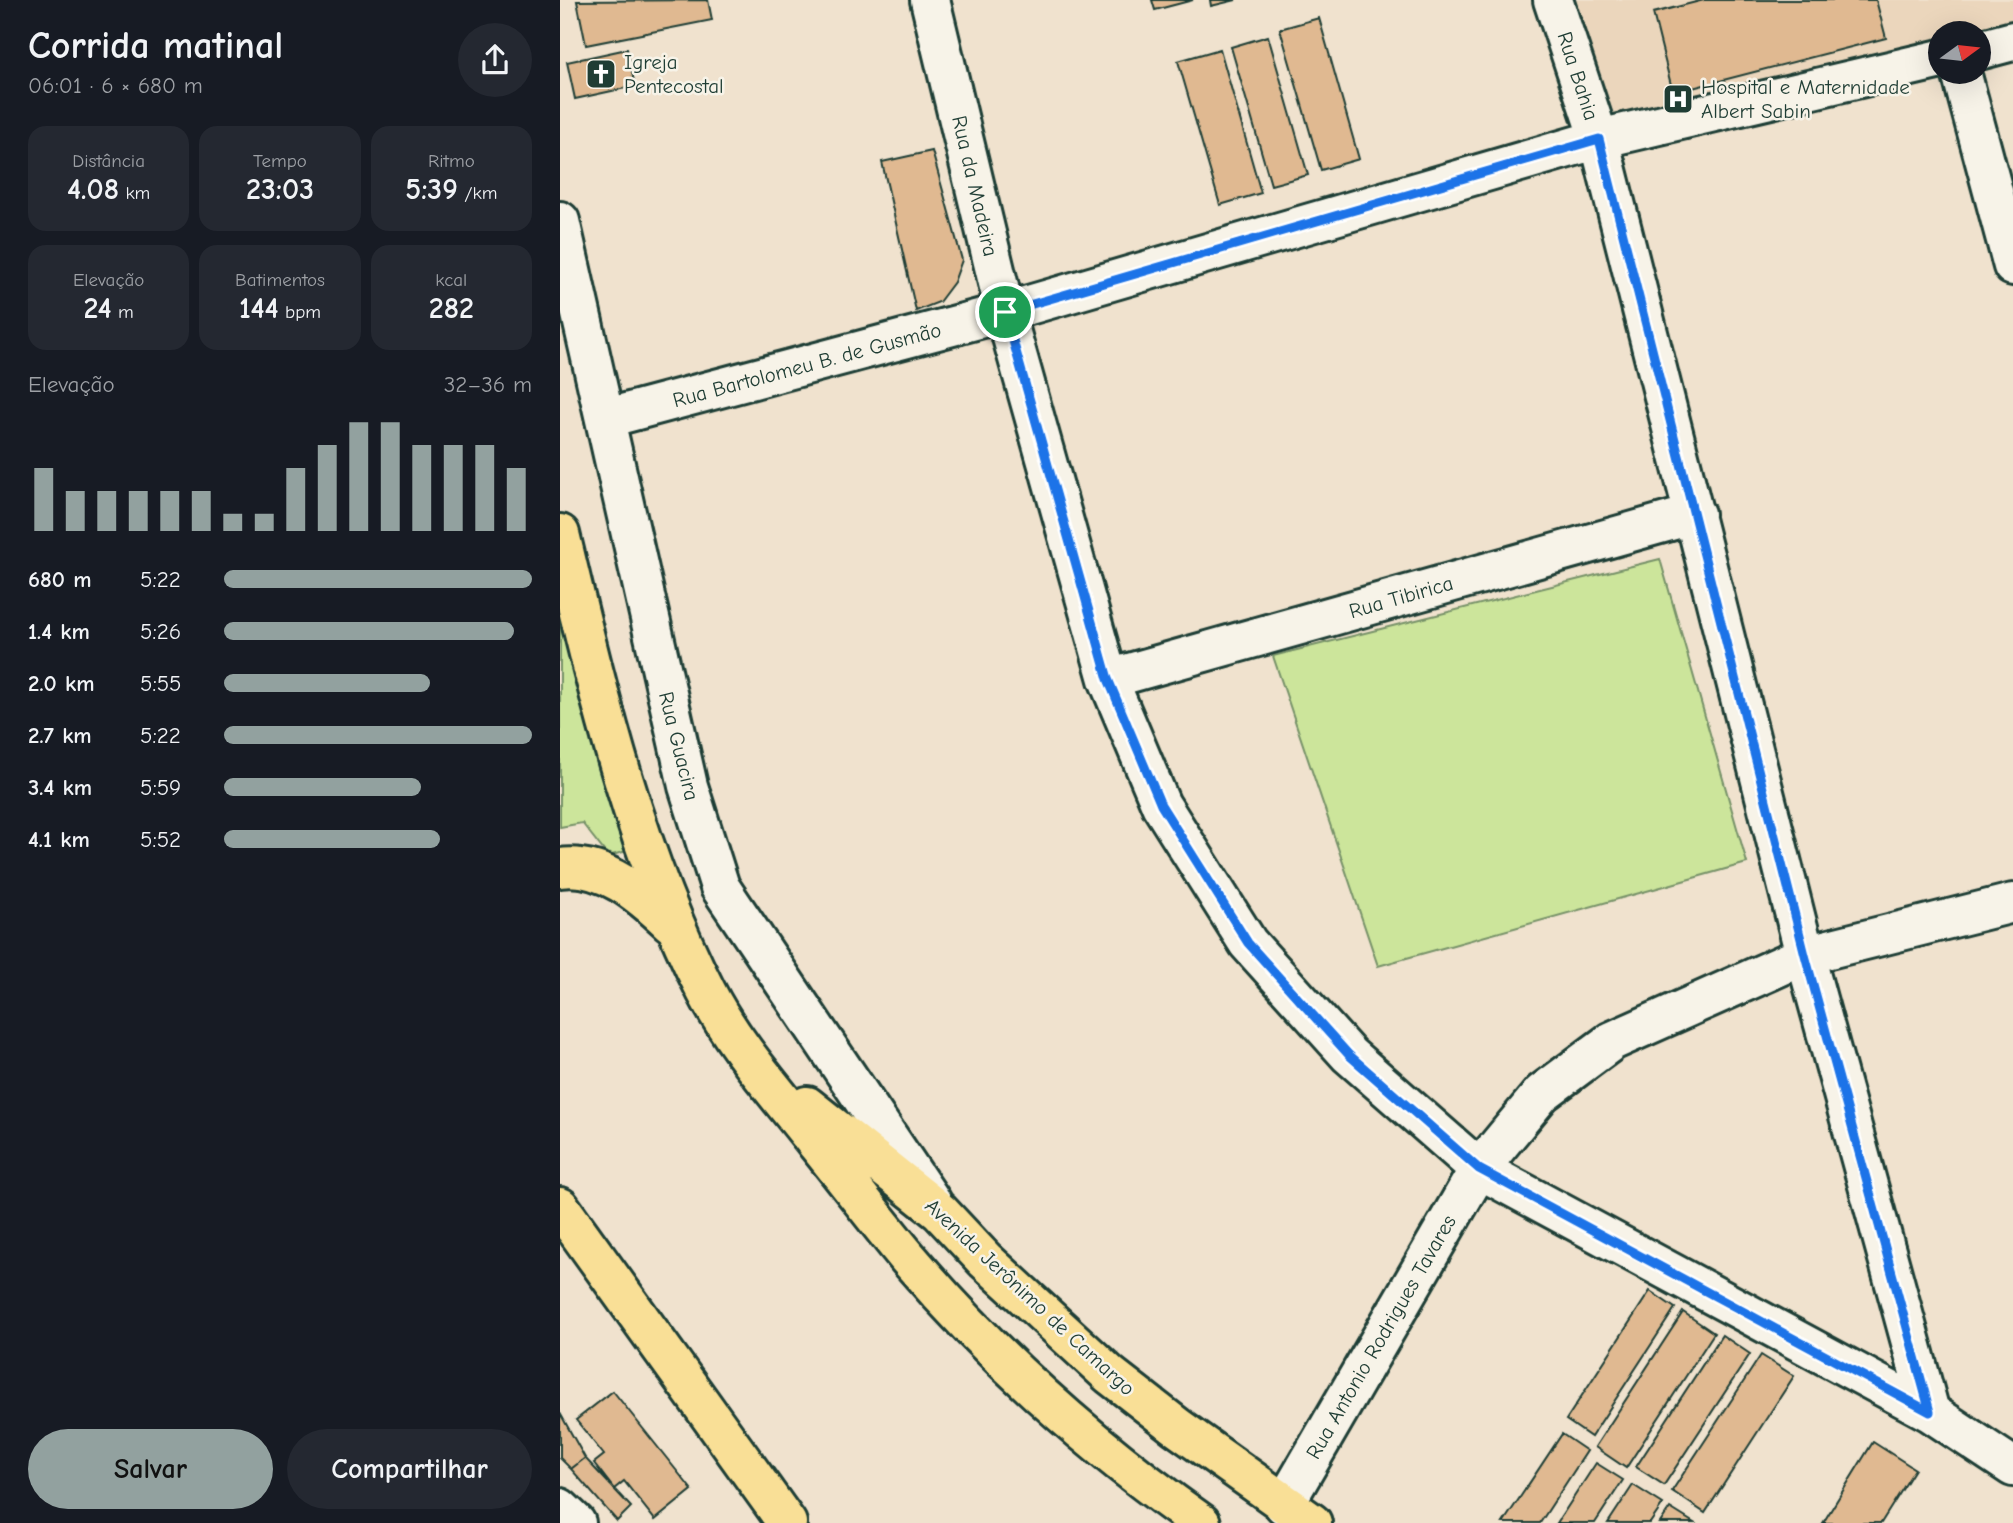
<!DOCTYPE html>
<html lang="pt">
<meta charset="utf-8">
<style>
body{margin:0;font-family:"Comic Neue",sans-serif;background:#242831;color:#f1f3f6;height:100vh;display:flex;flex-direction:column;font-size:26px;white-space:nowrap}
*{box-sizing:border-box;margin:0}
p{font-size:23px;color:#9ea1a6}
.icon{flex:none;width:38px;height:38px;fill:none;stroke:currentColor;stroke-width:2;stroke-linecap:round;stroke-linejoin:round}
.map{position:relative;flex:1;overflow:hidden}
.panel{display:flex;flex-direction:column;background:#171b24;width:560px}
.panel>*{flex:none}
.needle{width:46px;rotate:75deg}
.buttons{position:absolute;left:1368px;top:21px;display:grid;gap:14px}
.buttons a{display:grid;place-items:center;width:63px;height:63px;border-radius:50%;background:#171b24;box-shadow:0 7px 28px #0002;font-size:35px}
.pin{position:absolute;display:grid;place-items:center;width:60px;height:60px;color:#fff;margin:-30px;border:4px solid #fff;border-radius:50%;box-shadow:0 2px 7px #0007}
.round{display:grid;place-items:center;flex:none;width:74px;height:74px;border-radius:37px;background:#242831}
.head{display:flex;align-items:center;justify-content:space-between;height:119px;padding:0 28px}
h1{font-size:38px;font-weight:800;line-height:52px}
.stats{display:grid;grid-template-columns:repeat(3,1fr);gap:10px;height:119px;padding:7px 28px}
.stats div{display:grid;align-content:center;border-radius:18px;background:#242831;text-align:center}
.stats b{font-size:30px;font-weight:800}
.stats small{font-size:19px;font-weight:400}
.stats p{font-size:19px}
.chart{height:196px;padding:14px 28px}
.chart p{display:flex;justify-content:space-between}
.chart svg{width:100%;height:126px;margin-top:7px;stroke:#92a19f;stroke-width:6}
.cta{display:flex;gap:14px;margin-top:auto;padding:14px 28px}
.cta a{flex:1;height:80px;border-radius:42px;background:#92a19f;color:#111;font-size:28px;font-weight:800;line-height:80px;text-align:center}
.cta a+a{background:#242831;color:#f1f3f6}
ul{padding:0 28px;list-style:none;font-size:23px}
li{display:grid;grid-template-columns:112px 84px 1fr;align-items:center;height:52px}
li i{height:18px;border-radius:9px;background:#92a19f}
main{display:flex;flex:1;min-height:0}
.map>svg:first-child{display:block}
.built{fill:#ebd6bc}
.green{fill:#cce59b;stroke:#769168;stroke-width:2}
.building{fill:#e0b991;stroke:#1f3d34;stroke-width:2}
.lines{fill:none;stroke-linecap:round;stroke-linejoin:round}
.minor-casing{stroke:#1f3d34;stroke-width:44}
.major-casing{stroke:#1f3d34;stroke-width:44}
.minor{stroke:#f7f3e8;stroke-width:38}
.major{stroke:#f9df96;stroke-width:38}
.route-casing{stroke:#fff;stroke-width:14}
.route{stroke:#1a73e8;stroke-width:9}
.labels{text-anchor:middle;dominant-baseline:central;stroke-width:5;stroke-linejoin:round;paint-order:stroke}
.poi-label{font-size:21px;fill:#1f3d34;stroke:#f7f3e8;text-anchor:start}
.street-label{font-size:21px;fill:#1f3d34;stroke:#f7f3e8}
</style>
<main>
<section class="panel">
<div class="head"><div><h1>Corrida matinal</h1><p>06:01 · 6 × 680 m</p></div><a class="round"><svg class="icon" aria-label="share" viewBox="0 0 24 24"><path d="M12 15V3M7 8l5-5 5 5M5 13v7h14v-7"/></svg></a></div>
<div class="stats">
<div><p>Distância</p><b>4.08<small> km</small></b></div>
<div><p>Tempo</p><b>23:03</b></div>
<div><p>Ritmo</p><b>5:39<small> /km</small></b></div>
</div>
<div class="stats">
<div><p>Elevação</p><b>24<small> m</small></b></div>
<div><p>Batimentos</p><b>144<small> bpm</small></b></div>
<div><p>kcal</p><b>282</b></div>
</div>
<div class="chart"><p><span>Elevação</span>32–36 m</p>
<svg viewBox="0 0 160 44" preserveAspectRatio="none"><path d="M5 44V22M15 44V30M25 44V30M35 44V30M45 44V30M55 44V30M65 44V38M75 44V38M85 44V22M95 44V14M105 44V6M115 44V6M125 44V14M135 44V14M145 44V14M155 44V22"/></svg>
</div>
<ul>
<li><b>680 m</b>5:22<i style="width:100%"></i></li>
<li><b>1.4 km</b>5:26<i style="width:94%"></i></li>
<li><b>2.0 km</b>5:55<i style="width:67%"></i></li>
<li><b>2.7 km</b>5:22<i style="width:100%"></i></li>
<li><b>3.4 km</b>5:59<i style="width:64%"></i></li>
<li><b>4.1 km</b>5:52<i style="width:70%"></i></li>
</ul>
<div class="cta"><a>Salvar</a><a>Compartilhar</a></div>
</section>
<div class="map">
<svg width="1453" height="1523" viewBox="0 0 1453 1523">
<rect width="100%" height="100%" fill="#f0e2ce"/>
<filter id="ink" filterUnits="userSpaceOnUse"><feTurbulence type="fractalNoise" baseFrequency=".0143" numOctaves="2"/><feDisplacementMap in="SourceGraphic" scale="14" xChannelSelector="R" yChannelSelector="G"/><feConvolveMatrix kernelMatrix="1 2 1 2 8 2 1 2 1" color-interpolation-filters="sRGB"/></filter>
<g filter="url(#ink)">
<path class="built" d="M993,0H1453V41L1419,33H1381V59L1039,139Z"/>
<path class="green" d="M1100,559L1187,863L818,966L713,656Z
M10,624L33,749L67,851L48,856L22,823L0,827V627Z"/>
<path class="building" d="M148,0L152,20L26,45L17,1Z
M592,0H633L595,10Z
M650,0H676L651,6Z
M1144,0H1316L1326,38L1113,93L1093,13Z
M759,18L799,159L761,170L720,29Z
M708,36L748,175L711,185L671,47Z
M67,49L75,86L15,99L7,62Z
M660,49L701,193L660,205L618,61Z
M372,151L402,260L394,282L379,302L356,311L322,162Z
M1090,1291L1115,1308L1031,1437L1006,1420Z
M1123,1312L1154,1333L1066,1468L1035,1447Z
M1162,1335L1190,1354L1104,1485L1076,1467Z
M1201,1355L1234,1376L1145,1513L1112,1491Z
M53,1391L132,1490L95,1520L64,1481L54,1489L34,1463L44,1455L16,1420Z
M0,1413L25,1458L11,1469L0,1458Z
M1002,1434L1027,1451L980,1523H943Z
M1313,1442L1355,1469L1321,1523H1263Z
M25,1458L71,1507L57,1521L11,1469Z
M1036,1463L1063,1480L1035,1523H997Z
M1073,1485L1103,1504L1090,1523H1048Z
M1110,1508L1134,1523H1100Z"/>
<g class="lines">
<g class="minor-casing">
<path id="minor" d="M370,0L445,312L548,679L601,805L688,943L789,1055L919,1169L1370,1412L1453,1467
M993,0L1039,139L1245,955L1370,1412
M1419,50L1453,41
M1401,72L1453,266
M0,221L128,786L160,887L372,1202
M47,418L445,312L1039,139L1381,59
M548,679L1135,514
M724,1505L919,1169L982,1093L1052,1041L1245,955L1453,903
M0,1508L16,1523"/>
</g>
<g class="major-casing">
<path id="major" d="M0,534C37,688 73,848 146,991C174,1046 219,1095 257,1144C288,1182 317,1221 348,1258C434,1359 533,1447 641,1523
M0,868C44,862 81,895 111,923
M247,1106L380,1212L425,1260L550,1375L617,1427L752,1523
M0,1207L227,1523"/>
</g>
<use href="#minor" class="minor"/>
<use href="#major" class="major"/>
</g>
</g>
<g class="lines" filter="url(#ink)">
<g class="route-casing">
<path id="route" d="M1039,139L1245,955L1370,1412L919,1169L789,1055L688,943L601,805L548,679L445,312Z"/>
</g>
<use href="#route" class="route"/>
</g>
<defs>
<g id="church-square" transform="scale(1.575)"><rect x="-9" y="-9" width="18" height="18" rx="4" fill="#1f3d34" stroke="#f7f3e8"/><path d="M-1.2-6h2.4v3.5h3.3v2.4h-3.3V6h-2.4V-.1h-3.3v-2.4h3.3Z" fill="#fff"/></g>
<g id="hospital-square" transform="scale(1.575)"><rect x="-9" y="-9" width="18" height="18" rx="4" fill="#1f3d34" stroke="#f7f3e8"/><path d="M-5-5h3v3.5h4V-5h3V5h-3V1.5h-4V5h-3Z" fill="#fff"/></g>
</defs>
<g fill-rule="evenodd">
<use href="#church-square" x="41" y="74"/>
<use href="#hospital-square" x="1118" y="99"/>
</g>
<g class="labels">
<g class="poi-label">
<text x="64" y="62">Igreja<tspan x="64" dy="24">Pentecostal</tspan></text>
<text x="1141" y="87">Hospital e Maternidade<tspan x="1141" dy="24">Albert Sabin</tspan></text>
</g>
<g class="street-label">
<text transform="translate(1018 76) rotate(72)">Rua Bahia</text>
<text transform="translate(415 186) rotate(77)">Rua da Madeira</text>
<text transform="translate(247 365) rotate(-15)">Rua Bartolomeu B. de Gusmão</text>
<text transform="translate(841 597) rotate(-16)">Rua Tibirica</text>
<text transform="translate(119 746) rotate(76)">Rua Guacira</text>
<text transform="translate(470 1297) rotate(43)">Avenida Jerônimo de Camargo</text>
<text transform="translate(821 1337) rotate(-60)">Rua Antonio Rodrigues Tavares</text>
</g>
</g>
</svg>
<div class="buttons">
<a><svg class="needle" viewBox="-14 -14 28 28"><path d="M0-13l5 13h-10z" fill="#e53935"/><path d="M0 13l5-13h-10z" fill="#9ea1a6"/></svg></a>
</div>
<div class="pin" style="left:445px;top:312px;background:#1e9e55"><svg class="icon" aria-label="arrive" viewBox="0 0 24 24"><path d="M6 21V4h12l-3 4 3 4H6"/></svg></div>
</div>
</main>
